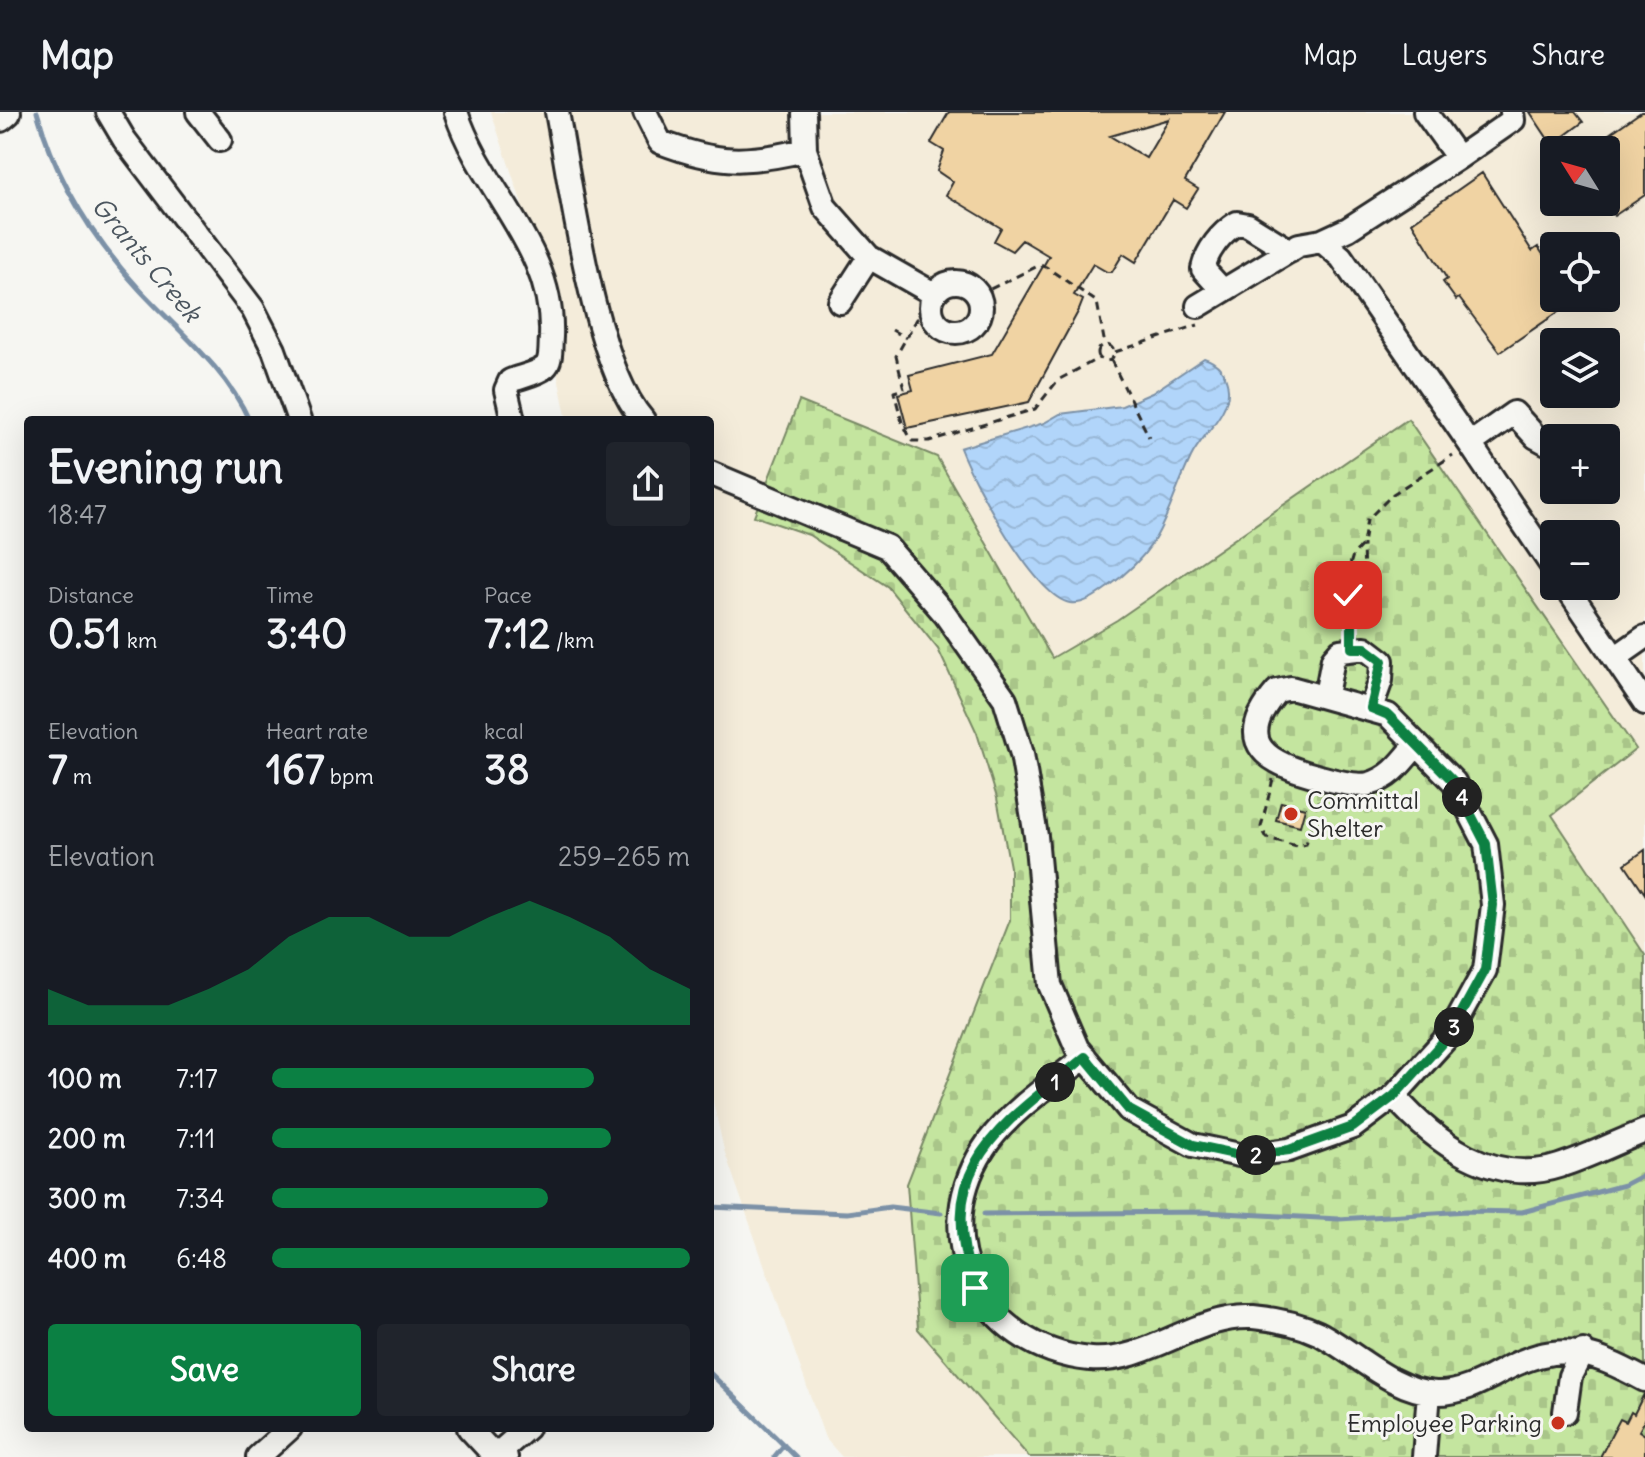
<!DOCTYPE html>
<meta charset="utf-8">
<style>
body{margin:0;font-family:Delius,sans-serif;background:#20242c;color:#f1f3f6;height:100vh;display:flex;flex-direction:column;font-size:30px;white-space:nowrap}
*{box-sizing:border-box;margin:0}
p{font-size:26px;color:#9ea1a6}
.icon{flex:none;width:44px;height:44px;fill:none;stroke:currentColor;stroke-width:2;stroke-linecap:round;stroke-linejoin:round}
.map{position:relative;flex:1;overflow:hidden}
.panel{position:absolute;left:24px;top:304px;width:690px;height:1016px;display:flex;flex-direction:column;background:#171b24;border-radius:8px;box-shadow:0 8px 32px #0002}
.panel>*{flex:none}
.needle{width:52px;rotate:307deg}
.tools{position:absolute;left:1540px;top:24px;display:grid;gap:16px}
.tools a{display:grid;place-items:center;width:80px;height:80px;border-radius:8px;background:#171b24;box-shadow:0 8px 32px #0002;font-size:40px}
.pin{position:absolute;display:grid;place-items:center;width:68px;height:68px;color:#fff;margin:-34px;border-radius:16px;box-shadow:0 4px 12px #0006}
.km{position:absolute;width:40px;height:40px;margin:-20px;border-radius:50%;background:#222;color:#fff;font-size:22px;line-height:40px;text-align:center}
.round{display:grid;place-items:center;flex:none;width:84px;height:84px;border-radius:8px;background:#20242c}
.overview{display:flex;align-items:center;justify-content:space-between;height:136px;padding:0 24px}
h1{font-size:44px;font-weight:700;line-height:60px}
.metrics{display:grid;grid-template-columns:repeat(3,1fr);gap:12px;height:136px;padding:8px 24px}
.metrics div{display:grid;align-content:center}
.metrics b{font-size:40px;font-weight:700}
.metrics small{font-size:22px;font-weight:400}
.metrics p{font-size:22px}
.chart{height:224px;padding:16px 24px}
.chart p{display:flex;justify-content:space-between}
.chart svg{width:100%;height:144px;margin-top:8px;fill:#0b8043;opacity:.7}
.button{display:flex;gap:16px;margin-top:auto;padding:16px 24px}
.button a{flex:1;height:92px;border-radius:8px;background:#0b8043;color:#fff;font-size:32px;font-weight:700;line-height:92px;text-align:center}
.button a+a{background:#20242c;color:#f1f3f6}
ul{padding:0 24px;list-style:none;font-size:26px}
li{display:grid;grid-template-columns:128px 96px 1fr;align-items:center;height:60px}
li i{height:20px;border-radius:10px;background:#0b8043}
header{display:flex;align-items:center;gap:48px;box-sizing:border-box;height:112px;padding:0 40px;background:#171b24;border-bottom:2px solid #363941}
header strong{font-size:38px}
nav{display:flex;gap:44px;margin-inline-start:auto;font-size:28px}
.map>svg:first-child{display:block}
.built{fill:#f4ecda;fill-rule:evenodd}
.cemetery{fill:url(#cemetery-stones);stroke:#788865;stroke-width:2}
.water{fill:url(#water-waves);stroke:#7b91a7;stroke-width:2}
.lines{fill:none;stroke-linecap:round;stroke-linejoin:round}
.stream{stroke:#7b91a7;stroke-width:5}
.building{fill:#f0d3a3;stroke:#2b2b2b;stroke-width:2;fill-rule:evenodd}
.minor-casing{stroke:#2b2b2b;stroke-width:28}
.major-casing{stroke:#2b2b2b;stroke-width:34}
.path{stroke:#2b2b2b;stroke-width:3;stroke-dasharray:8 6;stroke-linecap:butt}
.minor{stroke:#f6f6f2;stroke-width:22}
.major{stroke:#f6f6f2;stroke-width:28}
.route-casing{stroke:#fff;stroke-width:16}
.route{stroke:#0b8043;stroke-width:10}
.poi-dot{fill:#c8321e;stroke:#f6f6f2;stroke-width:3}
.labels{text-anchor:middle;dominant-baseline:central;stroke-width:6;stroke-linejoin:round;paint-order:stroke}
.poi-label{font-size:24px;fill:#2b2b2b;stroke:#f6f6f2;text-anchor:start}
.water-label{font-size:26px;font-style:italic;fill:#4c565f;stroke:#f6f6f2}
</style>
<header>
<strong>Map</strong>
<nav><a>Map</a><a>Layers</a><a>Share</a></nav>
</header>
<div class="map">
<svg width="1645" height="1345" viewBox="0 0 1645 1345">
<defs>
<pattern id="cemetery-stones" width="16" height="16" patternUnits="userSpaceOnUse" patternTransform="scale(2)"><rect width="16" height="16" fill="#c4e59f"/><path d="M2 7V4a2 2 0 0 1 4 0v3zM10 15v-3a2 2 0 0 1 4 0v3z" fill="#a9c589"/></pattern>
<pattern id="water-waves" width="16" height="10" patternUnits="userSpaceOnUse" patternTransform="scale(2)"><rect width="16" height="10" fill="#b1d5fa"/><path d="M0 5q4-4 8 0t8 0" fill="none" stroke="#98b7d6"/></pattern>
</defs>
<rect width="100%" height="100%" fill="#f6f6f2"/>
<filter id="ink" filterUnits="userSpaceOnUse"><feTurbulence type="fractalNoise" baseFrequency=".0125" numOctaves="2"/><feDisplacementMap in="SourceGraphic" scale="16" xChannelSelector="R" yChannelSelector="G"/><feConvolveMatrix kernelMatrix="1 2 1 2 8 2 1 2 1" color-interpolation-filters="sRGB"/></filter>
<g filter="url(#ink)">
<path class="built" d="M491,0H1645V1345H842L825,1326L724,1038L710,976V308H567L521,89ZM1554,38H1606V90H1554ZM1554,134H1606V186H1554ZM1554,230H1606V282H1554ZM1554,326H1606V378H1554ZM1554,422H1606V474H1554Z"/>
<path class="cemetery" d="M799,289L937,345L1052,546L1117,508L1408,307L1636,637L1552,703L1645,843V1345H1029L918,1217L907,1072L1010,808V755L997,686L977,621L938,537L888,475L809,423L754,404Z"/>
<path class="water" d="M1204,246C1218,250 1227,262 1228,277C1230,301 1201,324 1191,345C1163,404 1166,433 1108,475C1097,483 1084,493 1070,491C1035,485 973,370 960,336L1044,311L1060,302L1122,294L1152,281Z"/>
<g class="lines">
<path class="stream" d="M37,0C56,68 92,126 140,178C178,219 225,255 249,308
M710,1095L847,1101L890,1095L941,1101
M984,1102L1204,1100L1339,1107L1467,1099L1522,1100L1624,1073L1645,1062
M710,1261L796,1345
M774,1345L784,1333"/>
</g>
<path class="building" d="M949,0H1225L1185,69L1198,77L1186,96L1173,88L1136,150L1123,142L1112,160H1107L1093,152L1074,183L1083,188L1079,198L1029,290L907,316L898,282L913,278L909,263L992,242L1049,144L1022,128L1012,139L994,129L1001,116L946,83L953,70L937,59L944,39L931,31ZM1169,7L1146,46L1110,24Z
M1530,0H1575L1583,10L1552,33Z
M1641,0H1645V83L1614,104L1606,93V38H1586Z
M1482,61L1532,139L1538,135L1550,153L1554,161V186L1564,196L1500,240L1459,186L1456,188L1443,170L1447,167L1412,110Z
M1281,690L1305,696L1300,714L1276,708Z
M1645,738V782L1625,752Z
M1644,1282L1645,1308L1639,1319L1645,1323V1345H1600L1620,1307L1626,1310L1631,1300L1634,1302Z"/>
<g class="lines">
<g class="minor-casing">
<path id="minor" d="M108,0L124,27L253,197L274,238L299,308
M198,0L220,28
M456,0C482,80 555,136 551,225C550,234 552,249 545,255C537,262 519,265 510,269L506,278L513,308
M557,0C572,79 593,250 643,308
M645,0L660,30C717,52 746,52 805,38L825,95L869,145L934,182
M804,0L805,38
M1425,0L1458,46L1513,8L1512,0
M1322,129L1348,117L1458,46
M931 195a25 25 0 1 1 50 0a25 25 0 1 1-50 0Z
M1223,179L1203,157C1207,138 1221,121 1237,111L1248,113L1290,139
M840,190L869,145
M1198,194L1299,133L1322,129L1341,145L1470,332
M1547,331L1536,325L1514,301L1470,332L1554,457
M710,361L887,435L945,502L1005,587L1022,642L1036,724L1050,873L1077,936L1129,998L1193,1033L1244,1044L1289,1038L1353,1015L1394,984L1450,922L1485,858L1493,793L1486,732L1454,670L1388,603L1291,576L1277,579C1230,633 1270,652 1320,665C1334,669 1354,675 1369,672C1391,666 1402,650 1416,633
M1566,474L1645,591
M1615,546L1645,525
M1326,583L1333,547L1340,539L1365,536L1382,549L1381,568L1371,596
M1085,945C1054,970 1013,997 989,1029C922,1122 979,1236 1090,1247C1147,1252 1195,1202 1253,1205C1274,1207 1299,1212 1318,1221C1355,1240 1392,1279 1436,1281C1458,1282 1480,1271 1498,1261C1557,1228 1588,1237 1645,1268
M1394,984C1434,1030 1494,1075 1559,1054C1588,1045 1617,1030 1645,1019
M1565,1300L1570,1264L1583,1239
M469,1316L495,1344L506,1345
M258,1345L290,1316
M494,1345L527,1316
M1424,1345L1429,1280"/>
</g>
<g class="major-casing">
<path id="major" d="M0,5L6,0"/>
</g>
<path class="path" d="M978,183L1040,153L1046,155L1097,190L1105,233
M930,199L917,207L896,244L904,277L894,280L902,310L912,329H929L1035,297L1058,268L1099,246
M892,218L906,226
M1098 241a8 8 0 1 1 16 0a8 8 0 1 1-16 0Z
M1115,240L1198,213
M1111,248L1149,325
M1353,489L1364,467L1363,432
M1350,520L1352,490L1345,469L1353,443L1363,432L1367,408L1393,382L1453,343
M1273,667L1261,715L1267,726L1297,734L1306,732L1321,683"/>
<use href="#minor" class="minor"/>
<use href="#major" class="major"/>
</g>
</g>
<g class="lines" filter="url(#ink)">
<g class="route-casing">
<path id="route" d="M975,1176C932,1053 999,1016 1085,945L1129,998L1193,1033L1244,1044L1289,1038L1353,1015L1394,984L1450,922L1485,858L1493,793L1486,732L1454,670L1388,603L1371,596L1382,549L1365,536H1352V490L1348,483"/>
</g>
<use href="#route" class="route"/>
</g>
<g class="poi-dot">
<circle cx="1291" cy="702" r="8"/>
<circle cx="1558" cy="1311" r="8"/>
</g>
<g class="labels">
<g class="poi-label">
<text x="1307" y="688">Committal<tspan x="1307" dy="28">Shelter</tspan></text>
<text x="1542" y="1311" text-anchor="end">Employee Parking</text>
</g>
<g class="water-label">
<text transform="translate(147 147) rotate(50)">Grants Creek</text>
</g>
</g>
</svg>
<div class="tools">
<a><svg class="needle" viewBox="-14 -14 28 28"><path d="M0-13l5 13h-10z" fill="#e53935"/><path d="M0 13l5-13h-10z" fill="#9ea1a6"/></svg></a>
<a><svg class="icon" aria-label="locate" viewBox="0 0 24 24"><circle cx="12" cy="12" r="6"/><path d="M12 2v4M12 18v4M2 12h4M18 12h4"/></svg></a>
<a><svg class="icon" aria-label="layers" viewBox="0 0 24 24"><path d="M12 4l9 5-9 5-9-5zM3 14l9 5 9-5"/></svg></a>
<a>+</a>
<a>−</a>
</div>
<div class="pin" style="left:975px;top:1176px;background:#1e9e55"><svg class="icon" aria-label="arrive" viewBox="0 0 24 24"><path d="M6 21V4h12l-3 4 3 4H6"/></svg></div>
<div class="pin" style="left:1348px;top:483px;background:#d93025"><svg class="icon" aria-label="check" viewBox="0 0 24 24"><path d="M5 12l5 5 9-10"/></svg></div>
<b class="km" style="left:1055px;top:970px">1</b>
<b class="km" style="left:1256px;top:1043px">2</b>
<b class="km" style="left:1454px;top:915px">3</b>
<b class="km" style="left:1462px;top:685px">4</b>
<section class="panel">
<div class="overview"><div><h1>Evening run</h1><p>18:47</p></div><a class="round"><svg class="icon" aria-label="share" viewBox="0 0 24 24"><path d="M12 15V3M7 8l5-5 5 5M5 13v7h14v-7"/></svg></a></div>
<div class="metrics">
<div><p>Distance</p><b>0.51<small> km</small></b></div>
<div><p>Time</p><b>3:40</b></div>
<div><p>Pace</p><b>7:12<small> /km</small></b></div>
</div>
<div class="metrics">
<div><p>Elevation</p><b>7<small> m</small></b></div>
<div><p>Heart rate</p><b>167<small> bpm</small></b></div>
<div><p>kcal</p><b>38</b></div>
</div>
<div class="chart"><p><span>Elevation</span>259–265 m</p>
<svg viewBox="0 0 160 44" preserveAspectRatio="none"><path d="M0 44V33L10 38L20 38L30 38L40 33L50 27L60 17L70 11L80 11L90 17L100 17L110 11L120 6L130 11L140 17L150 27L160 33V44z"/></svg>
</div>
<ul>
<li><b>100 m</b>7:17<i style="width:77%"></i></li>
<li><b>200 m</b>7:11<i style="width:81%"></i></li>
<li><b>300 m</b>7:34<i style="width:66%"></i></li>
<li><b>400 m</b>6:48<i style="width:100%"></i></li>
</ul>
<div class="button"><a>Save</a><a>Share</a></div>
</section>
</div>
